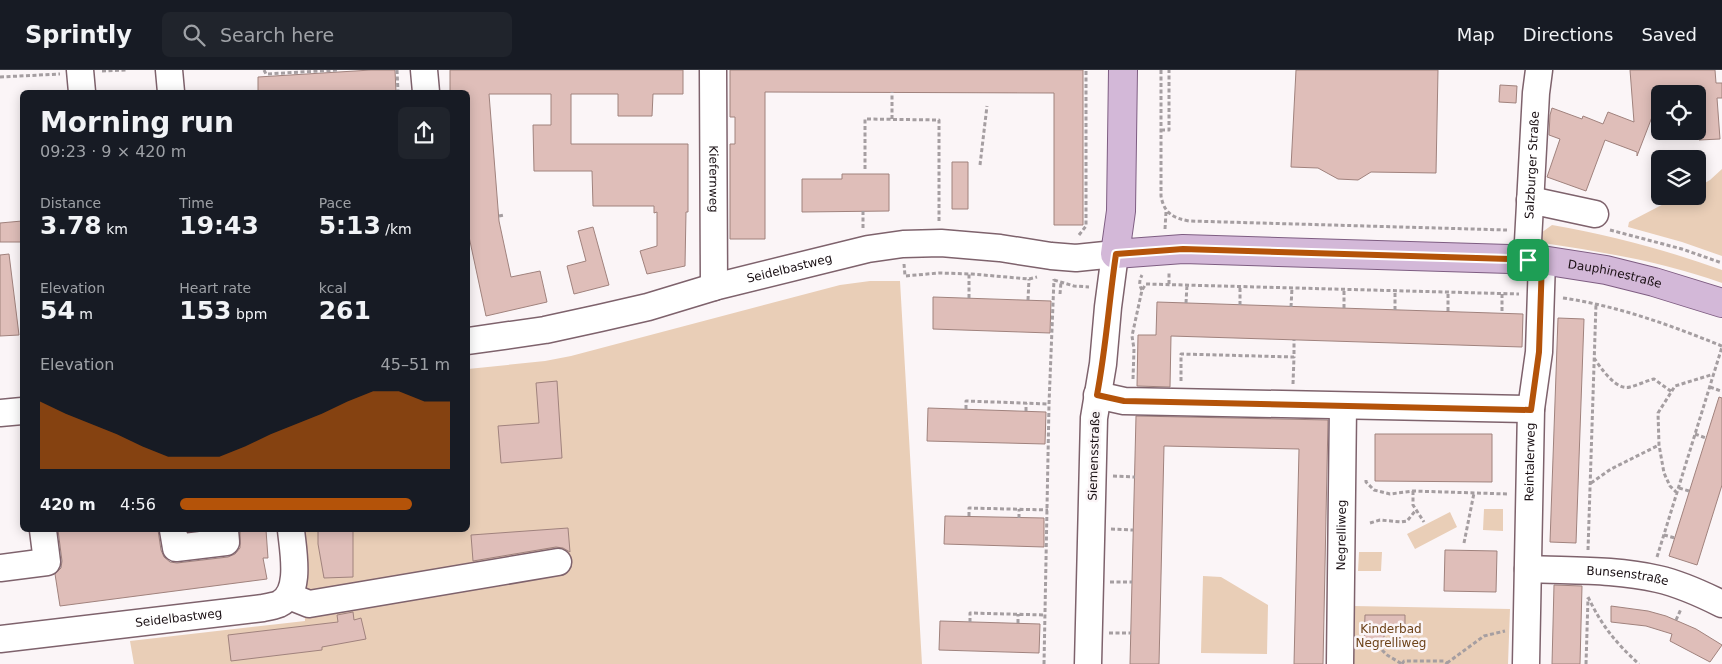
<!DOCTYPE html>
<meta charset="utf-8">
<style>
body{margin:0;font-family:"DejaVu Sans",sans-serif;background:#20242c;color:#f1f3f6;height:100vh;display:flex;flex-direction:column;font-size:19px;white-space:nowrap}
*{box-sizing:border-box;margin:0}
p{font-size:16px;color:#9ea1a6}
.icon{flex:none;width:28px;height:28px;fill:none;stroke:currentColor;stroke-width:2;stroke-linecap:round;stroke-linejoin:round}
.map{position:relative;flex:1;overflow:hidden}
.details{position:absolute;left:20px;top:20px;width:450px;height:442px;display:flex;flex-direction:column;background:#171b24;border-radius:8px;box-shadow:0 2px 12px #0003}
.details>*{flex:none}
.tools{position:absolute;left:1651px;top:15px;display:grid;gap:10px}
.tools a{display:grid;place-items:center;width:55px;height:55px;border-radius:8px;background:#171b24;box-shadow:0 2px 12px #0003;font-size:25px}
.pin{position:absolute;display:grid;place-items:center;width:42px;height:42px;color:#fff;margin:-21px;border-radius:10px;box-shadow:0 2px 8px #0006}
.round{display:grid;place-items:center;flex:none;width:52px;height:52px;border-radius:8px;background:#20242c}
.summary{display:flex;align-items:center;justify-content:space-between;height:85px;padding:0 20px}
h1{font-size:28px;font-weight:600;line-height:38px}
.stats{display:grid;grid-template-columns:repeat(3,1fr);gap:8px;height:85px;padding:5px 20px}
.stats div{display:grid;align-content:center}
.stats b{font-size:25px;font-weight:600}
.stats small{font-size:14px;font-weight:400}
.stats p{font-size:14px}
.chart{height:140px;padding:10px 20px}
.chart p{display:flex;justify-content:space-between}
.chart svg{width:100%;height:90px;margin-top:5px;fill:#b45309;opacity:.7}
ul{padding:0 20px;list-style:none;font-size:16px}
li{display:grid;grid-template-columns:80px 60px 1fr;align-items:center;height:38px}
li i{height:12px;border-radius:6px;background:#b45309}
header{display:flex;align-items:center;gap:30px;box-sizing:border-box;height:70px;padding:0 25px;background:#171b24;border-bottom:1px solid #363941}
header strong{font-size:24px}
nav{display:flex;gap:28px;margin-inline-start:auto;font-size:18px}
.search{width:350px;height:45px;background:#20242c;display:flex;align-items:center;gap:12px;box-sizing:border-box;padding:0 18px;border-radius:8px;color:#9ea1a6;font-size:19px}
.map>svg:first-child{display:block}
.green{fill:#e9ceb7}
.building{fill:#dfbeb9;stroke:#a0827d}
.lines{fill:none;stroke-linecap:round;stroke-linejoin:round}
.minor-casing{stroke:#7e626c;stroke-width:29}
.major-casing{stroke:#7e5d82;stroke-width:30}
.path{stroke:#a59ea1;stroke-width:3;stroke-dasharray:4 2.5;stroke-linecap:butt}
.minor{stroke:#fff;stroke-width:26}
.major{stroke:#d3b8d8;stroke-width:28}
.route-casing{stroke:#fff;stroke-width:10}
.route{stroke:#b45309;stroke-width:6}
.labels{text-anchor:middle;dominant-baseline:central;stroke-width:5;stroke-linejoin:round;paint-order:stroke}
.street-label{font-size:12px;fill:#180e12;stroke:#fbf5f7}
.park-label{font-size:12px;fill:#6d431a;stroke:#fbf5f7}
</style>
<header>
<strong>Sprintly</strong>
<div class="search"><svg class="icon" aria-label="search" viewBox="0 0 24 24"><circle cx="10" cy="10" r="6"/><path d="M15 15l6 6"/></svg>Search here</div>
<nav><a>Map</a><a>Directions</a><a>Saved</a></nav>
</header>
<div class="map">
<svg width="1722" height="594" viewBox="0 0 1722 594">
<rect width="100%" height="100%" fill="#fbf5f7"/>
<path class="green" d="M1722,99V186L1682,172L1628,157L1629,152L1679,126H1698V117L1710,110Z
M1552,155C1611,165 1666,180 1722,200V213C1664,192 1603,182 1543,173L1537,169L1541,163Z
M870,211H900L922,594H134L130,571L305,551L301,460H468V299L545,291L571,286L840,215Z
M1484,439H1503V461L1483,460Z
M1450,442L1457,457L1415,479L1407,464Z
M1359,482H1382L1381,501H1358Z
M1203,506L1221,507L1268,535L1267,584L1201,583Z
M1353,536L1510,539L1508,594H1351Z"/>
<path class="building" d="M371,0H395L396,22H258V7Z
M450,0H683V24H653L652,46H618V24H571V74H688V142H686L685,196L647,204L640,181L657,176V142L654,143V136H593L592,101H534L533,55H551V24H489L499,151L511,207L540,201L547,232L486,246L468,162V22H450Z
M730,0H1083V155H1054V23L765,22V169H730V74H735V47H730Z
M1296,0H1438L1436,103L1371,102L1358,110L1338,109L1318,98L1291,97Z
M1630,0H1715L1716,13H1722V28H1717L1720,69L1699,70L1698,24H1660V46L1652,47L1637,86V82L1605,70L1586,121L1547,107L1560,69L1549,65L1550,45L1552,38L1582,49L1583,46L1603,54L1608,42L1634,52Z
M1500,15L1517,16L1516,33L1499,32Z
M952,92H968V139H952Z
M842,104H889V141L802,142V109H842Z
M22,151V172H0V153Z
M593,157L609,215L574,224L567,196L586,191L578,161Z
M9,184L19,265L0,266V185Z
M933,227L1051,231L1050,263L933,259Z
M1157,232L1523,244L1522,277L1171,266L1170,317L1137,316L1138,265H1156Z
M1558,248L1584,249L1576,473L1550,472Z
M557,311L562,388L501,393L498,356L539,353L536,313Z
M1719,327L1722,328V415L1697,495L1669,486Z
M928,338L1046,342L1045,374L927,371Z
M1136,346L1328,350L1323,594H1294L1299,379L1164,376L1159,594H1130Z
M1375,364H1492V412L1375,411Z
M945,446L1044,448V477L944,474Z
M568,458L570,482L563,478L556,477L473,491L471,465Z
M58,460H158L161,480L164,487L170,492L177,493L228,487L235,484L240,478V460H266L268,488H263L267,509L60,536L55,504L61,498L62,491Z
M318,460H353V507L324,508L318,474Z
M1445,480L1497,481L1496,522L1444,521Z
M1554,515L1582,516L1580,594H1552Z
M1611,536L1648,541L1666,546L1696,559L1722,575L1710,592L1670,571L1672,564L1646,556L1611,552Z
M353,542L354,550L361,548L366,569L322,577V580L231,591L228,565L338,552L337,545Z
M1365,545H1405V564H1384V578L1364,577Z
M940,551L1040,554L1039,583L939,580Z"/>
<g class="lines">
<g class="minor-casing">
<g id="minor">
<path d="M80,0L82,22"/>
<path d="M169,0L171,22"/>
<path d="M424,0L426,22"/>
<path id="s1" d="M713,0L714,217"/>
<path d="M1530,130L1595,144"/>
<path id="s2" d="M1527,190L1536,23L1539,0"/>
<path id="s3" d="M468,271L545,260L600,248L648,237L714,217L868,179L903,174L941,173L1000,178L1051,186L1076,188L1115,184L1108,237L1103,294L1094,348L1088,594"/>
<path d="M1097,325L1124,331L1531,339"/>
<path d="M0,343L22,341"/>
<path d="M173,460L176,478L226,472L225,460"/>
<path d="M0,498L47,492L43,460"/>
<path id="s4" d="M1528,499C1571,501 1616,499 1658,509C1680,514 1702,524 1722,534"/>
<path d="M289,526L309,534L558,492"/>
<path id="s5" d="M0,569L263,538C268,537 274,536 279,534C302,523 293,481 291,460"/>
<path id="s6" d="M1340,594L1343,336"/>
<path id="s7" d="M1526,594L1531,339L1539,282L1542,190"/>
</g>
</g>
<g class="major-casing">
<g id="major">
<path id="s8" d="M1123,0L1121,141L1115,184L1183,179L1542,190L1606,200L1654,212L1722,233"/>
</g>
</g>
<path class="path" d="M264,0L266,4L338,0
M397,0L398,22
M1161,0V126C1164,143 1173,148 1189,151L1507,160
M102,1L126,0
M0,7L60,4
M892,49V22
M1161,60H1169V0
M980,95L987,36
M865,99V49L939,50V153
M499,146L504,145
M863,158V141
M1165,159L1166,142
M1610,160L1682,179L1722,193
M1079,165L1086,156V0
M904,194L905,206L939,203L972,204L1029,209L1037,207
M1054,210L1074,216L1089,217
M1169,214V201
M1142,220C1139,215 1139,211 1142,205
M1060,224L1061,212
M1502,224V243
M969,228V204
M1563,228C1618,236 1670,255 1722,276
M1028,230L1029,209
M1186,233L1187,215
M1240,235V216
M1291,237L1292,218
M1344,238V219
M1395,240V221
M1448,241V222
M1594,288C1601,298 1616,321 1630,317C1638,315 1646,311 1654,309L1672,322
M1133,309L1134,279L1132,266L1142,220L1146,214L1519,224
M1181,311V284L1294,287V270
M1293,314L1294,287
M1710,317L1721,321
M966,339V331L1049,334
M1026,341V333
M1695,364L1706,368
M1113,406L1135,407
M1366,410V412L1374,420L1390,424L1413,421L1508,424
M1591,413L1611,399L1659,375
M1679,418L1689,421
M1413,421V435L1424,452
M1677,423L1670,416L1664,403L1659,375L1658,343L1675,316L1714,304
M969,446V438L1048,440
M1019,448V439
M1370,453L1380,450L1401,452L1407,451L1416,440
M1111,459L1133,460
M1664,465L1675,468
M1464,473L1474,423
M1588,480L1596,234
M1657,487L1722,277
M1110,512H1132
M1588,527C1602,556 1615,572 1639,594
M1676,550L1681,539
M970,552V543L1045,545
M1018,553V544
M1109,563H1131
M1382,580L1387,585L1402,594
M1447,593L1484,566L1505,561
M1044,594L1049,334L1054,209
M1402,594L1404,591H1444L1448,594
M1586,594L1588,528"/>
<use href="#minor" class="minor"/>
<use href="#major" class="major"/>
</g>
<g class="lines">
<g class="route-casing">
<path id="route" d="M1183,179L1542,190L1539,282L1531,340L1124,331L1097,325C1106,278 1109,231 1116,184Z"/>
</g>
<use href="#route" class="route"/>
</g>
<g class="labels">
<g class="street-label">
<text stroke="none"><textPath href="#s2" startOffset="95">Salzburger Straße</textPath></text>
<text stroke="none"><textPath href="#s1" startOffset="109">Kiefernweg</textPath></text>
<text stroke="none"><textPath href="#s3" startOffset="330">Seidelbastweg</textPath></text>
<text stroke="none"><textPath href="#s8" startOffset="686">Dauphinestraße</textPath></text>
<text transform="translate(1094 386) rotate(-88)">Siemensstraße</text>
<text stroke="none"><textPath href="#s7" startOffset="202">Reintalerweg</textPath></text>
<text stroke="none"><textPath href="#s6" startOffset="129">Negrelliweg</textPath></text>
<text stroke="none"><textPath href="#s4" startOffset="100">Bunsenstraße</textPath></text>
<text stroke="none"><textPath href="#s5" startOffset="180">Seidelbastweg</textPath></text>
</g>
<g class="park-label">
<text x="1391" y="559">Kinderbad<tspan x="1391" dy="14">Negrelliweg</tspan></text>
</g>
</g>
</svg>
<div class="tools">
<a><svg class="icon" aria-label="locate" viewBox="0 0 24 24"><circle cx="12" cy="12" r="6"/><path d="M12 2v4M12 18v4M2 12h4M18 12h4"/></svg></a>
<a><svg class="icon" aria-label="layers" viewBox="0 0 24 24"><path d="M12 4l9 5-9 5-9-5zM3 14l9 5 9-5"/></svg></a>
</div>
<div class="pin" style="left:1528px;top:190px;background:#1e9e55"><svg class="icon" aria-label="arrive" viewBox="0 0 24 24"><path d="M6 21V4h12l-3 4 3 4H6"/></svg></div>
<section class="details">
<div class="summary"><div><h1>Morning run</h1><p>09:23 · 9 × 420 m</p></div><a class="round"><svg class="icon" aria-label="share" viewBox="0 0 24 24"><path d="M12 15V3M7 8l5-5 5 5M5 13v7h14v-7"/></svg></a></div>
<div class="stats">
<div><p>Distance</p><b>3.78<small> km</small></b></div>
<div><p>Time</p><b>19:43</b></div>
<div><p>Pace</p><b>5:13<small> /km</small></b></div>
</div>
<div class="stats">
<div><p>Elevation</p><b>54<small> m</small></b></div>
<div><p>Heart rate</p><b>153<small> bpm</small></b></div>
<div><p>kcal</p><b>261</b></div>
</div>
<div class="chart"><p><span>Elevation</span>45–51 m</p>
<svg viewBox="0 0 160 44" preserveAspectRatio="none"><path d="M0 44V11L10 17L20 22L30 27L40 33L50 38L60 38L70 38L80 33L90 27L100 22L110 17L120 11L130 6L140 6L150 11L160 11V44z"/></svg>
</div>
<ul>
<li><b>420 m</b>4:56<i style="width:86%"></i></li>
</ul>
</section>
</div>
